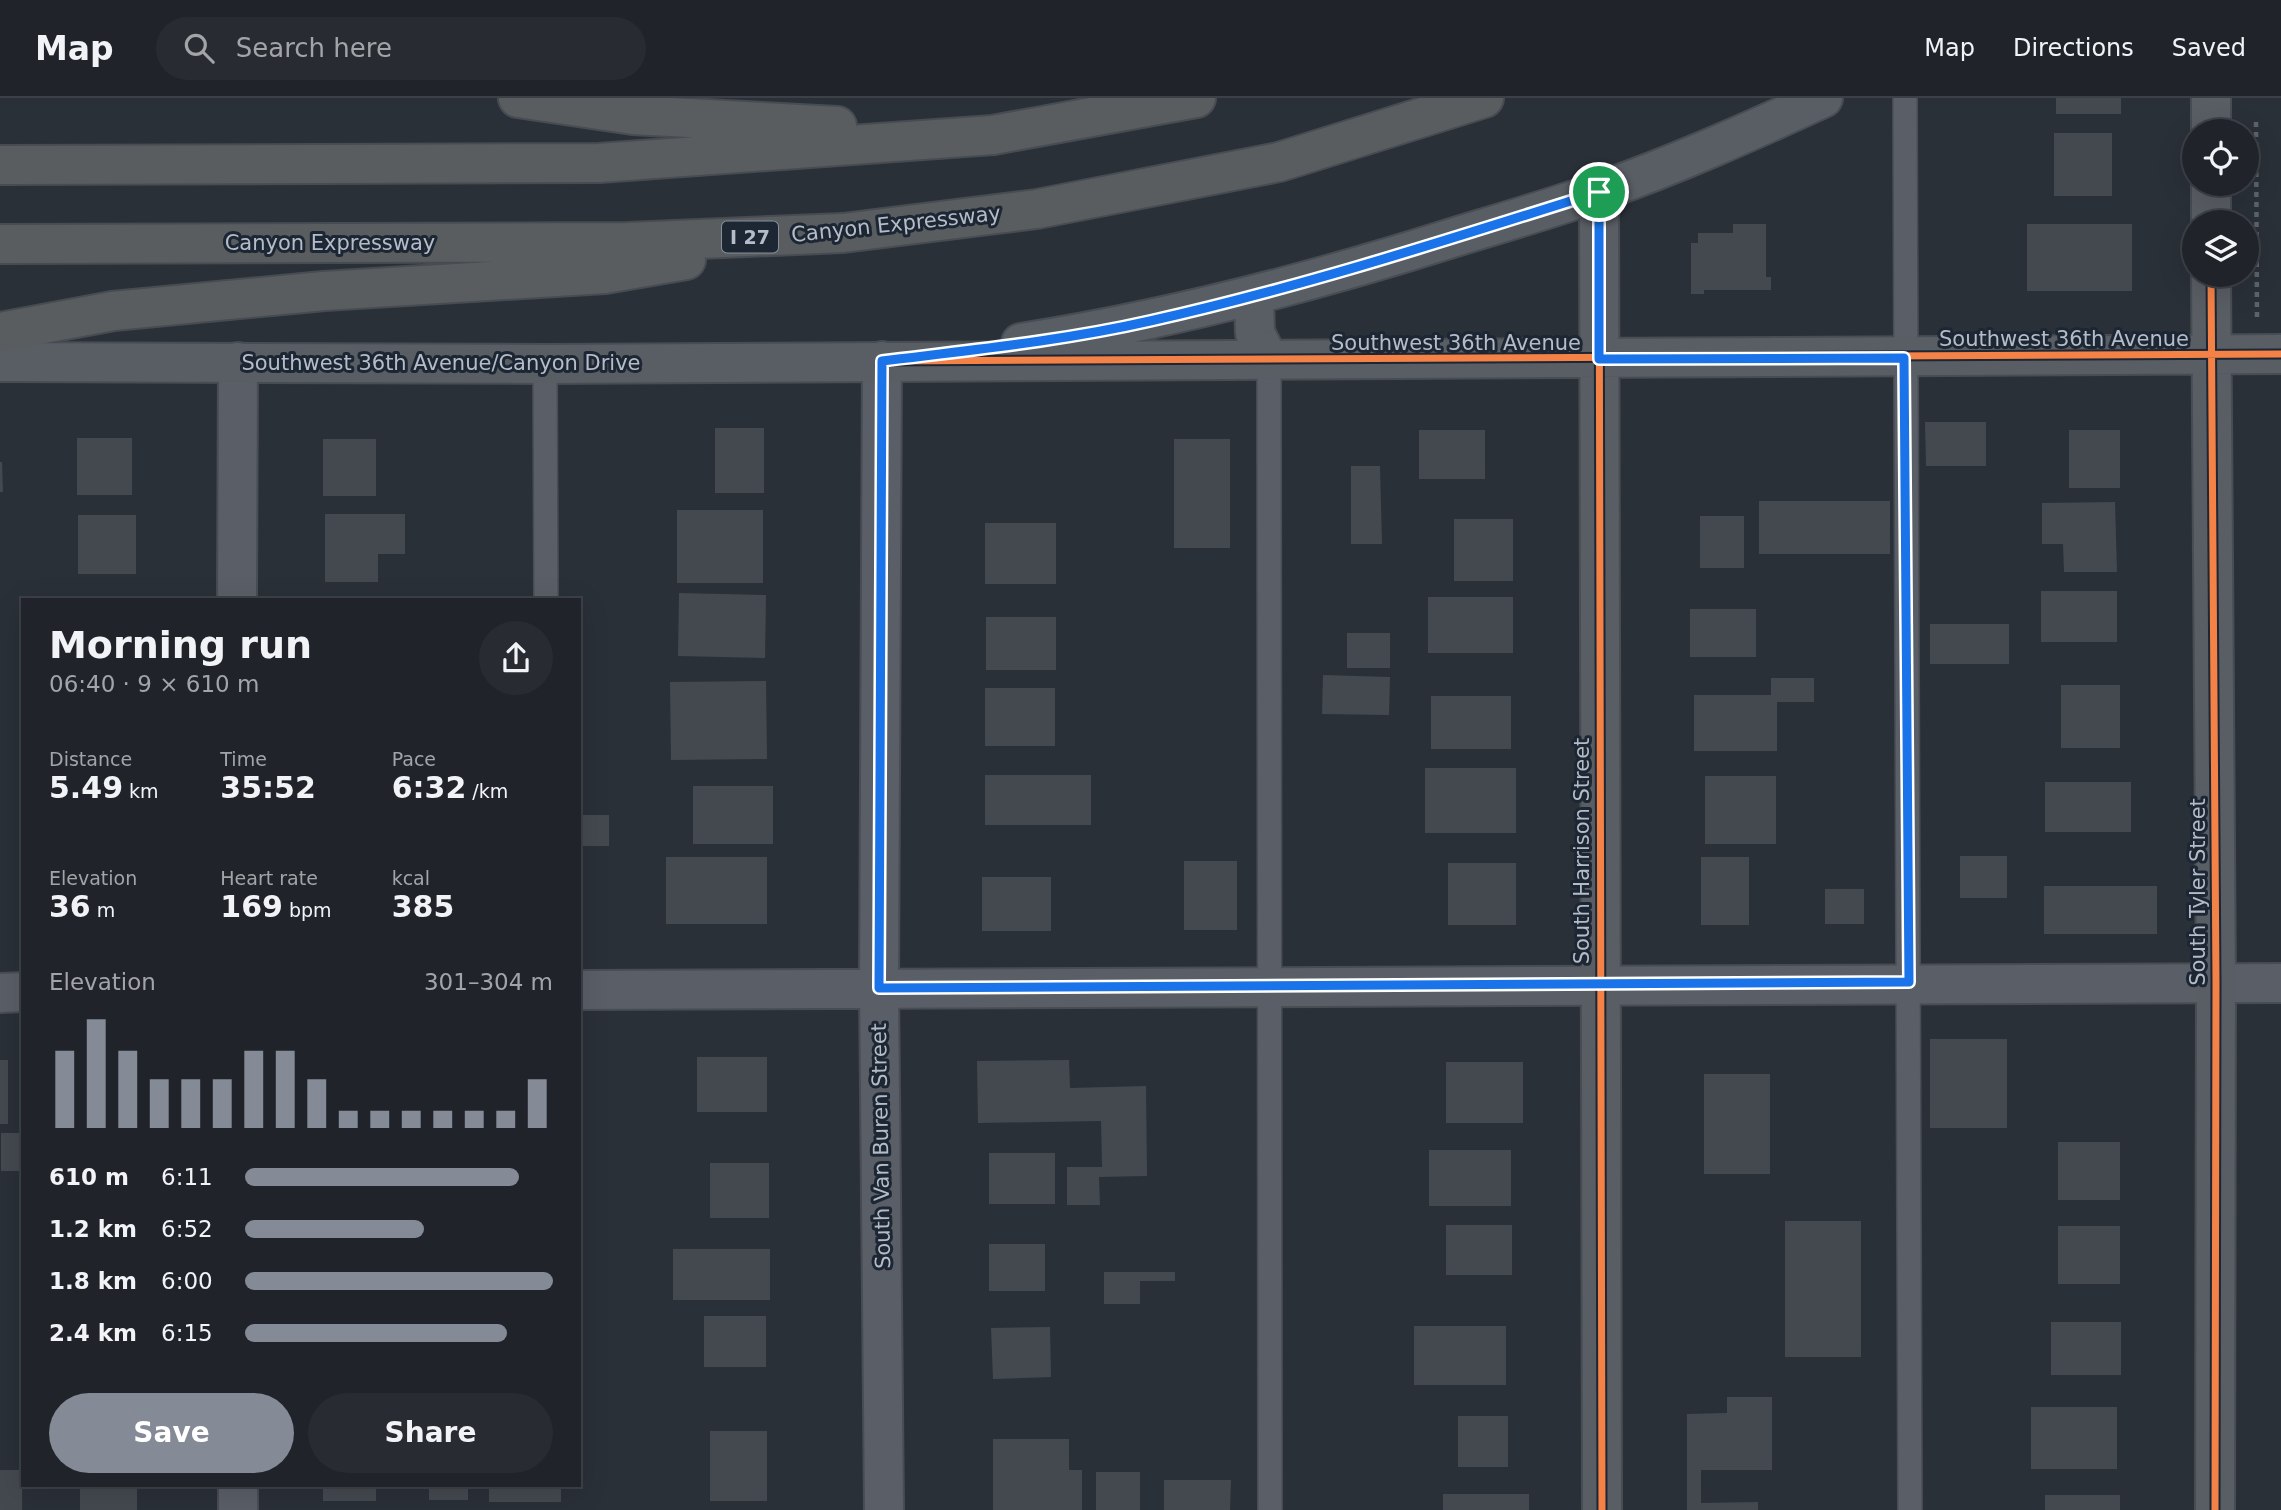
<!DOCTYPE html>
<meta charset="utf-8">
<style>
body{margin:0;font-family:"DejaVu Sans",sans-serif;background:#282c32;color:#f1f3f6;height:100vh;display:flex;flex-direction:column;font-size:26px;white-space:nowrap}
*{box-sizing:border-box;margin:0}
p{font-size:23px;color:#a2a4a8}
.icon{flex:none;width:38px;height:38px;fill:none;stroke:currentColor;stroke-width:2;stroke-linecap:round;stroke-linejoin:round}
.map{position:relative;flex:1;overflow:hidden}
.sheet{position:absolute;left:21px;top:500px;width:560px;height:889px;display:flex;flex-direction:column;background:#20242a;border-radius:0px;box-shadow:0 7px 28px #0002,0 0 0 2px #3d4147}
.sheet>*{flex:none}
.controls{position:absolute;left:2182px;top:21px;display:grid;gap:14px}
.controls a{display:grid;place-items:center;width:77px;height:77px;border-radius:50%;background:#20242a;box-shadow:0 7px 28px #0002,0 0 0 2px #3d4147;font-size:35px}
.pin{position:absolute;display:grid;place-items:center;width:60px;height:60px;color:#fff;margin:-30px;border:4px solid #fff;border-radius:50%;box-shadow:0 2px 7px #0007}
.round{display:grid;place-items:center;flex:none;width:74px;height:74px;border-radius:37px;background:#282c32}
.head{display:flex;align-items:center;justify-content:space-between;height:119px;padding:0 28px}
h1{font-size:38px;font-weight:800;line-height:52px}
.figures{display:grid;grid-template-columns:repeat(3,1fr);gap:10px;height:119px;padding:7px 28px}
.figures div{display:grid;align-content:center}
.figures b{font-size:30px;font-weight:800}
.figures small{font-size:19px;font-weight:400}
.figures p{font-size:19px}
.chart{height:196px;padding:14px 28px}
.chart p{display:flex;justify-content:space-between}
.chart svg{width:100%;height:126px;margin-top:7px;stroke:#848b96;stroke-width:6}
.cta{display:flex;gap:14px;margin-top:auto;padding:14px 28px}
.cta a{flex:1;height:80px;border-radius:42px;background:#848b96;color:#fff;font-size:28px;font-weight:800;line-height:80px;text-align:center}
.cta a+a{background:#282c32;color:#f1f3f6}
ul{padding:0 28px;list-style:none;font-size:23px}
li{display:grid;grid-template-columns:112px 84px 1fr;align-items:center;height:52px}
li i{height:18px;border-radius:9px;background:#848b96}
header{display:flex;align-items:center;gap:42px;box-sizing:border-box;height:98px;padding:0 35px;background:#20242a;border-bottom:2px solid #3d4147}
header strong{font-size:33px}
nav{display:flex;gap:38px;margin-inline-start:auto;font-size:24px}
.search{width:490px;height:63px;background:#282c32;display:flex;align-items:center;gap:18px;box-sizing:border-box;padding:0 24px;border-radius:38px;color:#a2a4a8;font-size:26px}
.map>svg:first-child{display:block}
.building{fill:#444950}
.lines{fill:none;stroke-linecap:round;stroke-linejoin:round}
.lane-casing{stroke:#484c53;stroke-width:26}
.street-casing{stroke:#484c53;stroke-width:42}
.secondary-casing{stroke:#484c53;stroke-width:42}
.highway-casing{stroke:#474c53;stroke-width:42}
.path{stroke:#5d636a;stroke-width:4.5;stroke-dasharray:5 5;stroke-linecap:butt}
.lane{stroke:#5a5e66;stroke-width:23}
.street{stroke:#5a5e66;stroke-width:38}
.secondary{stroke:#595d64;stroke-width:38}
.highway{stroke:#5a5d60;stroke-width:38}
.cycleway-casing{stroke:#1d2633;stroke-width:11}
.cycleway{stroke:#f48246;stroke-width:7}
.route-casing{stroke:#fff;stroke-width:14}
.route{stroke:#1a73e8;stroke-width:9}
.labels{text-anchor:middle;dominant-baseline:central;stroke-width:6;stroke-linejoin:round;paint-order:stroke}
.shield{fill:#1d2633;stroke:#878f9c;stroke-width:2}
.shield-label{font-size:19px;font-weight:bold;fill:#b4bcc9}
.street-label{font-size:21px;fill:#b4bcc9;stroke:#1d2633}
</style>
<header>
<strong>Map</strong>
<div class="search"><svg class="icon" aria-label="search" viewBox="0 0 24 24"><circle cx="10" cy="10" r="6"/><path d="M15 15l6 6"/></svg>Search here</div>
<nav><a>Map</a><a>Directions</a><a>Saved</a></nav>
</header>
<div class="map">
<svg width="2281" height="1412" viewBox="0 0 2281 1412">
<rect width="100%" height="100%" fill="#2a3038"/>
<path class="building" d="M2056,0H2121V16H2056Z
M2054,35H2112V98H2054Z
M1733,126H1766V179H1771V192H1704V196H1691V145H1698V135H1733Z
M2027,126H2132V193H2027Z
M1925,324H1986V368H1926Z
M715,330H764V395H715Z
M1419,332H1485V381H1419Z
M2069,332H2120V390H2069Z
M77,340H132V397H77Z
M323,341H376V398H323Z
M1174,341H1230V450H1174Z
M0,364H2L3,394H0Z
M1351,368H1380L1382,446H1351Z
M1759,403H1890V456H1759Z
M2115,404L2117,474H2064L2063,446H2042V405Z
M677,412H763V485H677Z
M325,416H405V456H378V484H325Z
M78,417H136V476H78Z
M1700,418H1744V470H1700Z
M1454,421H1513V483H1454Z
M985,425H1056V486H985Z
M2041,493H2117V544H2041Z
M679,495L766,497L765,560L678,558Z
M413,498L479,500V502H413Z
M1428,499H1513V555H1428Z
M1690,511H1756V559H1690Z
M986,519H1056V572H986Z
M1930,526H2009V566H1930Z
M1347,535H1390V570H1347Z
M1323,577L1390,579L1389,617L1322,616Z
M1771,580H1814V604H1777V653H1694V597H1771Z
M766,583L767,661L671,662L670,584Z
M2061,587H2120V650H2061Z
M985,590H1055V648H985Z
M1431,598H1511V651H1431Z
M1425,670H1516V735H1425Z
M985,677H1091V727H985Z
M1705,678H1776V746H1705Z
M2045,684H2131V734H2045Z
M693,688H773V746H693Z
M579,717H609V748H579Z
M1960,758H2007V800H1960Z
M666,759H767V826H666Z
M1701,759H1749V827H1701Z
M1184,763H1237V832H1184Z
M1448,765H1516V827H1448Z
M982,779H1051V833H982Z
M2044,788H2157V836H2044Z
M1825,791H1864V826H1825Z
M1930,941H2007V1030H1930Z
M697,959H767V1014H697Z
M0,962H8V1026H0Z
M1069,962L1070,990L1146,988L1147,1078L1099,1079L1100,1107H1067V1069H1102L1101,1023L978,1025L977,963Z
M1446,964H1523V1025H1446Z
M1704,976H1770V1076H1704Z
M1,1035H23V1073H1Z
M2058,1044H2120V1102H2058Z
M1429,1052H1511V1108H1429Z
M989,1055H1055V1106H989Z
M710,1065H769V1120H710Z
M1785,1123H1861V1259H1785Z
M1446,1127H1512V1177H1446Z
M2058,1128H2120V1186H2058Z
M989,1146H1045V1193H989Z
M673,1151H770V1202H673Z
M1104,1174H1175V1183H1140V1206H1104Z
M704,1218H766V1269H704Z
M2051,1224H2121V1277H2051Z
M1414,1228H1506V1287H1414Z
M1050,1229L1051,1279L993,1281L991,1230Z
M1727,1299H1772V1372H1701V1405L1758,1404V1412H1687V1316L1727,1315Z
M2031,1309H2117V1371H2031Z
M1458,1318H1508V1369H1458Z
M710,1333H767V1403H710Z
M993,1341H1069V1372H1082V1412H993Z
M0,1372H22V1412H0Z
M1096,1374H1140V1412H1096Z
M1164,1382H1231L1230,1412H1164Z
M80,1388H137V1412H80Z
M323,1388H376V1403H323Z
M429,1388H468V1402H429Z
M489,1388H561V1404H489Z
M1443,1396H1529V1412H1443Z
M2045,1397H2120V1412H2045Z"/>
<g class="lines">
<g class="lane-casing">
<path id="lane" d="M1905,0L1910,1412
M1269,263L1270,1412
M545,266L546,502"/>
</g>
<g class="street-casing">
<path id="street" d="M882,263L879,890L884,1412
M237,502L238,264
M579,892L2281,885
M0,895L23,894
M238,1388V1412"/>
</g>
<g class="secondary-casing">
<path id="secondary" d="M2211,0V33
M2211,86V124
M1599,94L1602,1412
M2211,177L2216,885L2215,1412
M1254,199L1255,235L1269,263
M1021,245C1168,222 1310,185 1452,140C1501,125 1550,111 1598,94C1675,67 1749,34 1823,0
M0,264L545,266L2281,256"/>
</g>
<g class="highway-casing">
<path id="highway" d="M518,0L633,17L837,28
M0,67L599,65L993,37L1196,0
M0,146L628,144L843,135L1037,111L1279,64L1484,0
M0,234L113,213L324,193L605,176L686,162"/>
</g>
<path class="path" d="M2256,24L2257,219"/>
<use href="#lane" class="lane"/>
<use href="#street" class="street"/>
<use href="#secondary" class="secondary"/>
<use href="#highway" class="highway"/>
<g class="cycleway-casing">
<path id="cycleway" d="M1599,94L1602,1412
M2211,177L2216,885L2215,1412
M882,263L2281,256"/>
</g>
<use href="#cycleway" class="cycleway"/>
</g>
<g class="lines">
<g class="route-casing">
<path id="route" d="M1599,94V261L1904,260L1909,884L879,890L882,263C971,252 1062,243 1150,223C1302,189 1450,141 1599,94Z"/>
</g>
<use href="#route" class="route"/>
</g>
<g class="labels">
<rect class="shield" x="722" y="123.5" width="56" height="31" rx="5"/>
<g class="shield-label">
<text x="750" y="139">I 27</text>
</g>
<g class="street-label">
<text transform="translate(896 126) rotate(-6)">Canyon Expressway</text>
<text x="330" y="145">Canyon Expressway</text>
<text x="2064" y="241">Southwest 36th Avenue</text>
<text x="1456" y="245">Southwest 36th Avenue</text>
<text x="441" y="265">Southwest 36th Avenue/Canyon Drive</text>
<text transform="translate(1582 753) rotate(-90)">South Harrison Street</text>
<text transform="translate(2198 794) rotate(-90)">South Tyler Street</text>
<text transform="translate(881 1048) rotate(-91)">South Van Buren Street</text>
</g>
</g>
</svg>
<div class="controls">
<a><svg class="icon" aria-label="locate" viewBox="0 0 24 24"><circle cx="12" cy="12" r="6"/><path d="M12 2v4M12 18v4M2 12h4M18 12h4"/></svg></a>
<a><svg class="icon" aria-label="layers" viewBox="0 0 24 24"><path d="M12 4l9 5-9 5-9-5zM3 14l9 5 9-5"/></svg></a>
</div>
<div class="pin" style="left:1599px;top:94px;background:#1e9e55"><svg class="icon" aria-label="arrive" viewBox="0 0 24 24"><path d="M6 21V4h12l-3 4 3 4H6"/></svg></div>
<section class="sheet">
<div class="head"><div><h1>Morning run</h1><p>06:40 · 9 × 610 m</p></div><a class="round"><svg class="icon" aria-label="share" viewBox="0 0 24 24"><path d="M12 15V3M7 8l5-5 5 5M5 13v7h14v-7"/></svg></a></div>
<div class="figures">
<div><p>Distance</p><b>5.49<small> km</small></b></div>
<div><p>Time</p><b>35:52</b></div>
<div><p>Pace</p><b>6:32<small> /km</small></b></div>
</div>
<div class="figures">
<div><p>Elevation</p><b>36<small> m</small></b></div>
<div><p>Heart rate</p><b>169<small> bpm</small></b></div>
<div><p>kcal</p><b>385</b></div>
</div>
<div class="chart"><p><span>Elevation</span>301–304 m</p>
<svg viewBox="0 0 160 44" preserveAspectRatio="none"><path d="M5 44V17M15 44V6M25 44V17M35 44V27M45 44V27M55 44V27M65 44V17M75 44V17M85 44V27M95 44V38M105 44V38M115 44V38M125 44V38M135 44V38M145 44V38M155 44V27"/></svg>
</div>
<ul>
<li><b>610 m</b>6:11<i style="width:89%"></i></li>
<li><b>1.2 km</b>6:52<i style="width:58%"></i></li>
<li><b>1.8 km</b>6:00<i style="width:100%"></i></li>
<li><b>2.4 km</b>6:15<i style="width:85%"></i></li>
</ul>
<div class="cta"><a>Save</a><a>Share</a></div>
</section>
</div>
